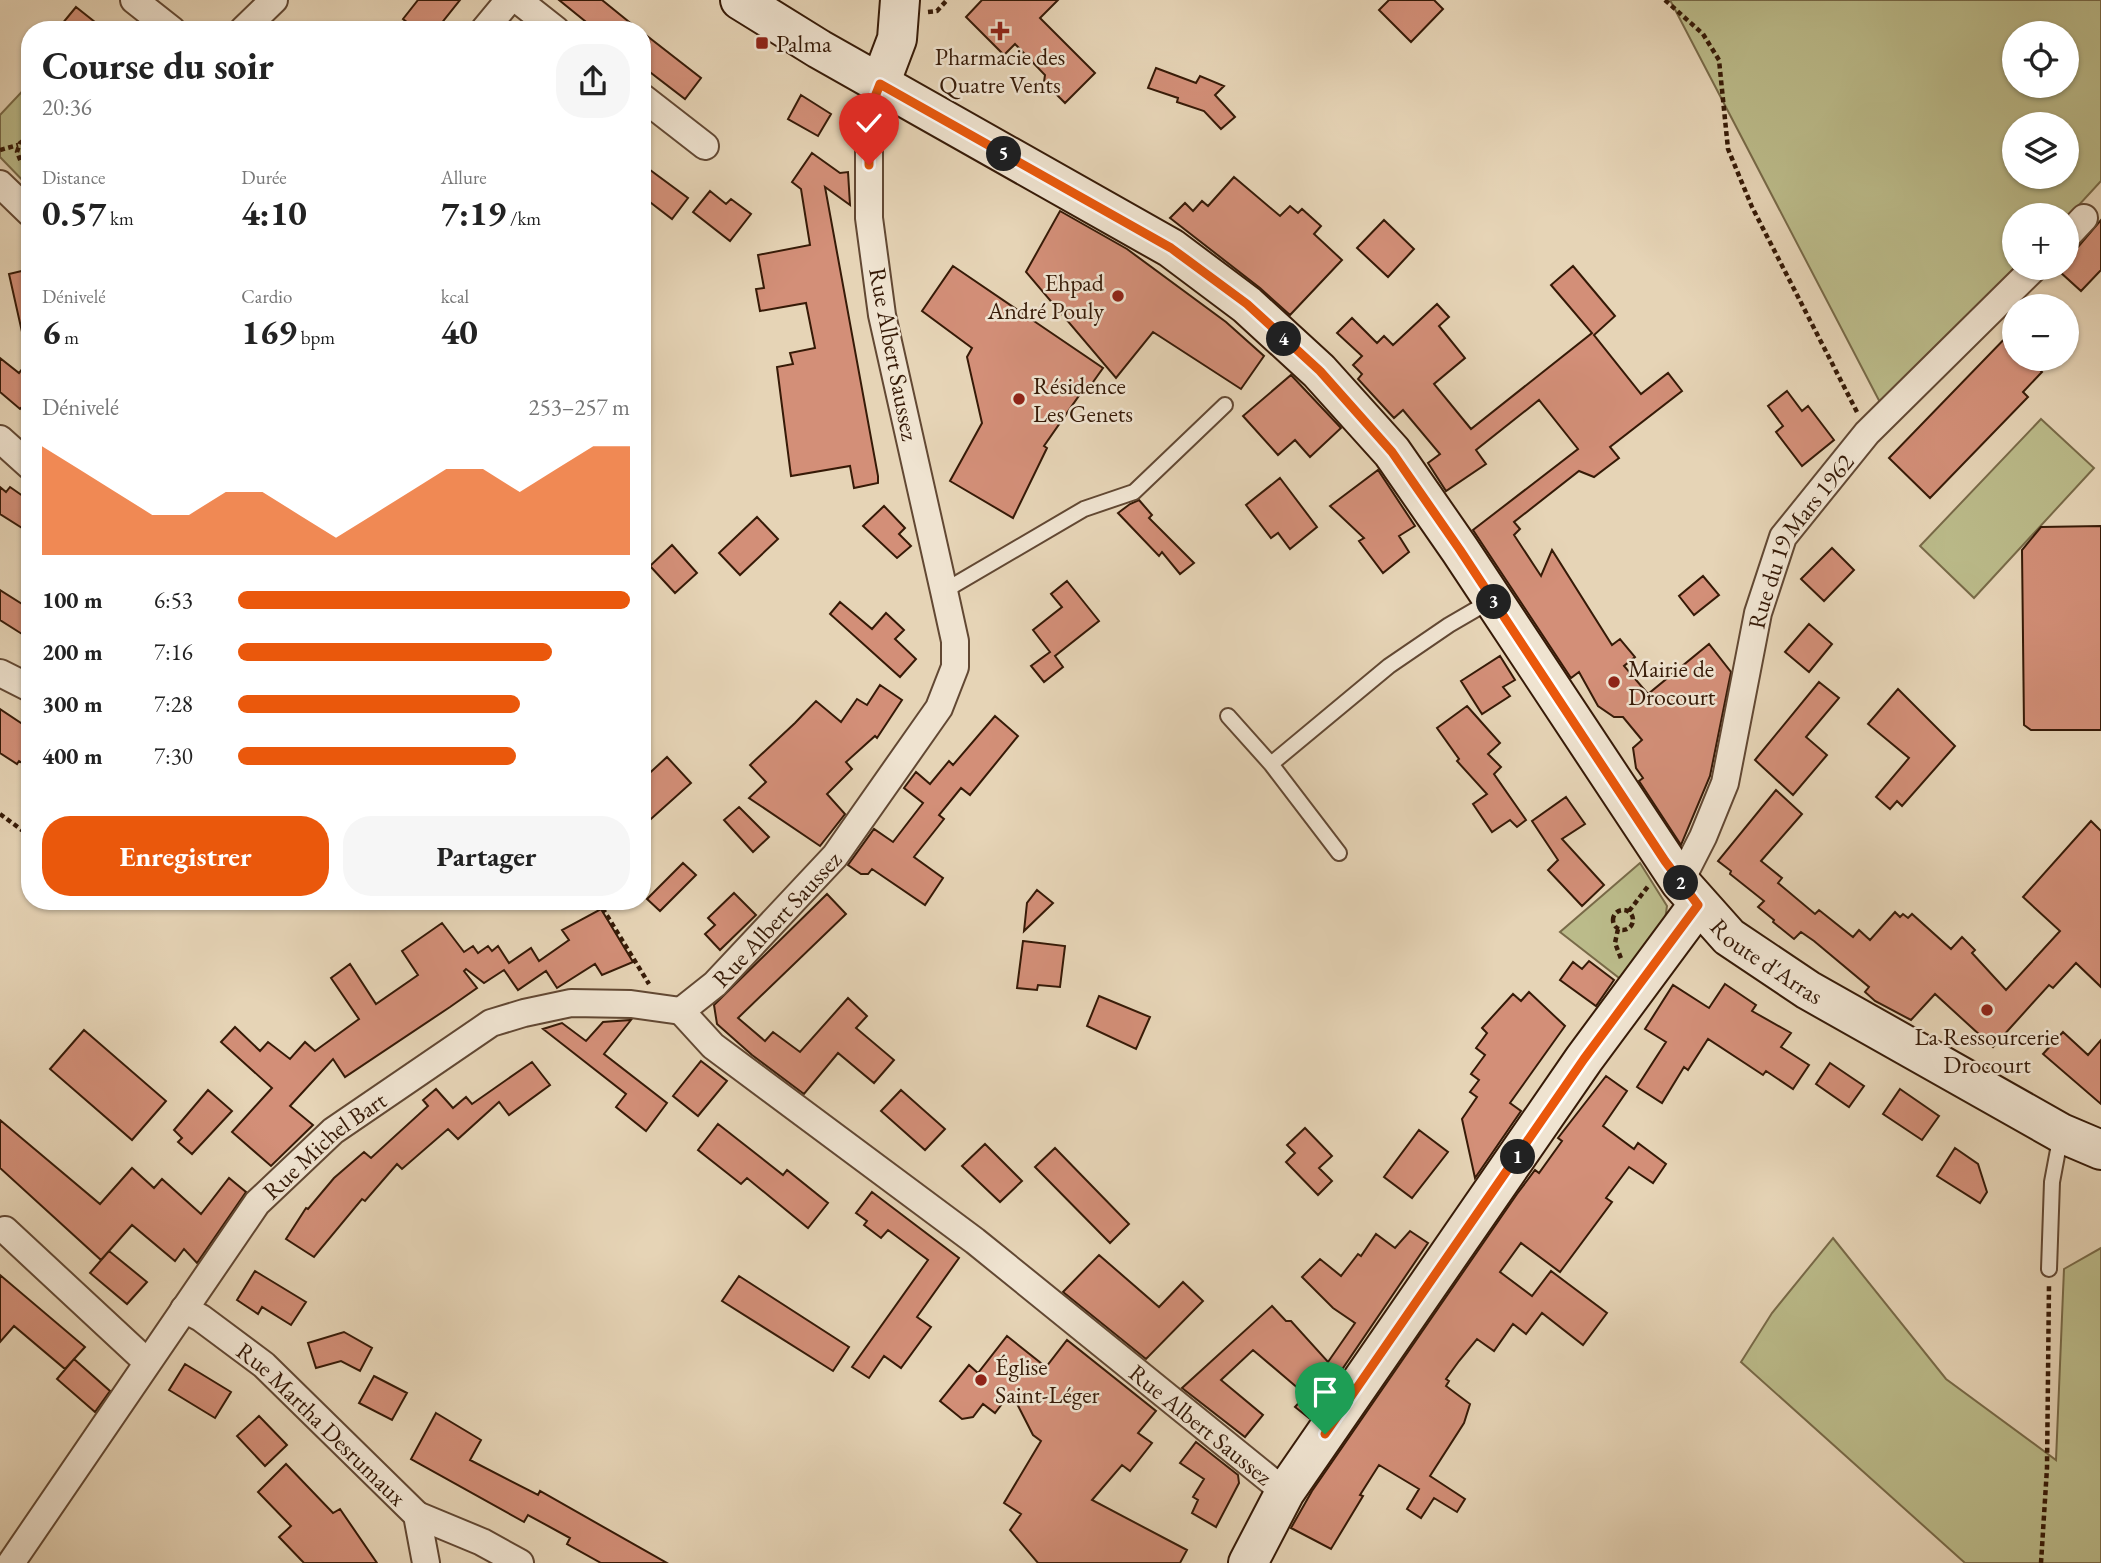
<!DOCTYPE html>
<html lang="fr">
<meta charset="utf-8">
<style>
body{margin:0;font-family:"EB Garamond",serif;background:#f6f6f6;color:#222;height:100vh;display:flex;flex-direction:column;font-size:26px;white-space:nowrap}
*{box-sizing:border-box;margin:0}
p{font-size:23px;color:#767676}
.icon{flex:none;width:38px;height:38px;fill:none;stroke:currentColor;stroke-width:2;stroke-linecap:round;stroke-linejoin:round}
.map{position:relative;flex:1;overflow:hidden}
.drawer{position:absolute;left:21px;top:21px;width:630px;height:889px;display:flex;flex-direction:column;background:#fff;border-radius:28px;box-shadow:0 2px 5px #0004}
.drawer>*{flex:none}
.buttons{position:absolute;left:2002px;top:21px;display:grid;gap:14px}
.buttons a{display:grid;place-items:center;width:77px;height:77px;border-radius:50%;background:#fff;box-shadow:0 2px 5px #0004;font-size:35px}
.pin{position:absolute;display:grid;place-items:center;width:60px;height:60px;color:#fff;margin:-72px -30px;border-radius:50% 50% 50% 0;rotate:-45deg;box-shadow:0 0 7px #0007}
.pin .icon{rotate:45deg}
.km{position:absolute;width:35px;height:35px;margin:-18px;border-radius:50%;background:#222;color:#fff;font-size:19px;line-height:35px;text-align:center}
.round{display:grid;place-items:center;flex:none;width:74px;height:74px;border-radius:28px;background:#f6f6f6}
.head{display:flex;align-items:center;justify-content:space-between;height:119px;padding:0 21px}
h1{font-size:38px;font-weight:700;line-height:52px}
.stats{display:grid;grid-template-columns:repeat(3,1fr);gap:10px;height:119px;padding:7px 21px}
.stats div{display:grid;align-content:center}
.stats b{font-size:35px;font-weight:700}
.stats small{font-size:19px;font-weight:400}
.stats p{font-size:19px}
.chart{height:196px;padding:14px 21px}
.chart p{display:flex;justify-content:space-between}
.chart svg{width:100%;height:126px;margin-top:7px;fill:#ea580c;opacity:.7}
.cta{display:flex;gap:14px;margin-top:auto;padding:14px 21px}
.cta a{flex:1;height:80px;border-radius:28px;background:#ea580c;color:#fff;font-size:28px;font-weight:700;line-height:80px;text-align:center}
.cta a+a{background:#f6f6f6;color:#222}
ul{padding:0 21px;list-style:none;font-size:23px}
li{display:grid;grid-template-columns:112px 84px 1fr;align-items:center;height:52px}
li i{height:18px;border-radius:9px;background:#ea580c}
.map>svg:first-child{display:block}
.green{fill:#bbbb8a;stroke:#786a48;stroke-width:2;fill-rule:evenodd}
.building{fill:#d38f78;stroke:#361a07;stroke-width:2}
.lines{fill:none;stroke-linecap:round;stroke-linejoin:round}
.lane-casing{stroke:#624833;stroke-width:18}
.street-casing{stroke:#624833;stroke-width:30}
.secondary-casing{stroke:#361a07;stroke-width:42}
.path{stroke:#361a07;stroke-width:4.5;stroke-dasharray:5 3.5;stroke-linecap:butt}
.lane{stroke:#efe3d0;stroke-width:14}
.street{stroke:#efe3d0;stroke-width:26}
.secondary{stroke:#efe3d0;stroke-width:38}
.route-casing{stroke:#fff;stroke-width:14}
.route{stroke:#ea580c;stroke-width:9}
.poi-dot{fill:#8f2418;stroke:#efe3d0;stroke-width:2.5}
.labels{text-anchor:middle;dominant-baseline:central;stroke-width:5;stroke-linejoin:round;paint-order:stroke}
.poi-label{font-size:24px;fill:#361a07;stroke:#efe3d0;text-anchor:start}
.street-label{font-size:24px;fill:#361a07;stroke:#efe3d0}
</style>
<div class="map">
<svg width="2101" height="1563" viewBox="0 0 2101 1563">
<rect width="100%" height="100%" fill="#e6d4b6"/>
<filter id="stains"><feTurbulence type="fractalNoise" baseFrequency=".00286" numOctaves="4"/><feColorMatrix values="0 0 0 0 .2 0 0 0 0 .09 0 0 0 0 .02 0 0 0 .5 -.17"/></filter>
<radialGradient id="worn" r=".72"><stop offset=".6" stop-color="#630" stop-opacity="0"/><stop offset="1" stop-color="#630" stop-opacity=".3"/></radialGradient>
<path class="green" d="M1670,0H2101V181L2067,218V215H2014V268H2019L1884,410ZM2014,33H2067V86H2014ZM2014,124H2067V177H2014Z
M30,83V188L0,157V115Z
M2041,419L2094,468L1974,598L1920,546Z
M1640,863L1667,906L1665,920L1623,981L1560,932Z
M1833,1238L1946,1379L2056,1460L2064,1269L2101,1248V1563H1965L1741,1362L1772,1313Z"/>
<path class="building" d="M418,0H460L436,30H417L403,19Z
M559,0H602L639,30H596Z
M982,0H1058L1040,18L1095,73L1065,103L1044,82L1045,75L1015,44L1004,55L966,17Z
M1389,0H1434L1443,9L1411,42L1379,10Z
M76,7L105,30H57Z
M642,32L701,78L685,99L642,66Z
M1156,68L1196,83L1200,76L1224,86L1215,95L1235,117L1221,129L1204,111L1177,102L1178,98L1148,88Z
M801,95L831,114L818,136L788,119Z
M812,153L840,173L848,172L850,205L825,187L878,476V483L854,488L850,466L791,476L777,367L793,364L790,353L815,348L806,303L760,311L756,289L764,288L758,255L810,245L801,189L792,182Z
M642,164L688,198L672,219L642,196Z
M1234,177L1280,216L1290,206L1298,213L1302,209L1321,226L1314,234L1342,260L1290,315L1260,288L1170,218L1185,203L1193,211L1202,201L1208,206Z
M710,191L726,204L731,199L751,214L730,241L693,212Z
M1060,211L1127,249L1226,322L1264,356L1241,389L1153,332L1116,378L1026,272Z
M1384,220L1414,249L1388,277L1357,248Z
M2101,220V270L2081,291L2059,271L2067,268V254L2078,247Z
M953,266L1103,368L1086,392L1083,390L1044,446L1047,448L1013,518L950,481L982,423L967,357L972,348L922,311Z
M1573,266L1615,316L1594,335L1641,394L1668,373L1682,391L1610,447L1619,458L1594,477L1579,471L1514,522L1520,529L1514,535L1541,576L1552,550L1612,645L1620,639L1635,657L1624,666L1648,694L1709,644L1731,672L1710,776L1681,845L1639,781L1643,778L1636,768L1633,748L1642,740L1623,717H1614L1598,706L1579,672L1571,678L1473,530L1578,449L1539,400L1476,450L1486,464L1446,491L1428,463L1440,454L1403,410L1394,418L1358,379L1362,374L1353,365L1362,356L1337,333L1352,318L1377,343L1384,336L1393,345L1437,304L1449,317L1439,326L1465,358L1434,384L1471,429L1592,333L1551,285Z
M30,269V331L22,332L9,274Z
M2014,329V359H2029L2042,372L2023,392L2028,397L1930,498L1889,458Z
M0,358L19,373L30,359V399L20,409L0,392Z
M1291,375L1341,428L1310,457L1295,440L1278,455L1243,416Z
M1787,391L1802,411L1808,406L1834,440L1802,466L1776,432L1783,426L1768,406Z
M1378,470L1415,526L1399,536L1409,552L1383,573L1359,541L1364,538L1330,506Z
M1280,478L1317,527L1290,549L1278,533L1271,538L1246,505Z
M0,487L6,492L10,487L30,501V533L0,514Z
M1139,500L1152,515L1149,518L1194,563L1180,574L1162,552L1159,556L1118,513L1130,504Z
M884,506L905,528L899,534L911,546L897,558L863,526Z
M757,517L778,539L740,575L719,553Z
M2101,526V730H2031L2024,725L2022,550L2041,527Z
M672,545L697,573L675,593L650,566Z
M1832,548L1854,570L1824,601L1801,579Z
M1703,576L1719,595L1694,615L1679,596Z
M1067,581L1099,621L1055,656L1063,667L1044,682L1031,666L1050,652L1033,630L1062,607L1051,594Z
M0,590L30,609V634L24,631L22,634L0,620Z
M840,602L872,629L886,613L904,630L895,639L916,659L900,677L830,614Z
M1809,624L1832,644L1809,672L1785,652Z
M1500,656L1515,680L1503,687L1510,696L1482,714L1461,681Z
M1819,682L1839,698L1806,737L1827,755L1793,795L1755,760Z
M880,685L902,700L877,738L875,736L846,762L852,769L827,794L845,814L820,846L749,798L766,782L750,765L795,723L816,701L841,722L857,699L867,705Z
M1898,689L1955,746L1902,806L1897,801L1890,809L1876,797L1909,758L1868,724Z
M1467,706L1500,743L1488,754L1501,767L1494,774L1526,820L1517,827L1510,820L1492,832L1473,804L1487,794L1457,761L1459,759L1437,728Z
M0,709L30,729V768L19,761L17,764L0,753Z
M995,716L1018,736L970,795L961,788L939,815L944,819L914,857L943,878L925,905L872,869L868,874H861L848,865L874,829L893,842L923,803L904,788L916,772L930,784L949,761L953,765Z
M667,757L691,783L642,827V780Z
M1776,790L1802,814L1761,861L1782,878L1778,883L1815,914L1819,910L1853,937L1859,930L1870,940L1895,912L1900,917L1903,914L1908,918L1912,914L1951,949L1962,937L1975,950L1972,953L2006,990L2060,931L2023,897L2091,821L2101,831V987L2076,963L2053,988L2049,985L1993,1047L1935,994L1911,1020L1875,1001L1865,992L1869,987L1814,941L1801,932L1794,939L1773,922L1774,920L1758,907L1764,901L1730,874L1731,871L1718,861Z
M1566,797L1585,824L1562,839L1604,885L1582,906L1548,870L1558,860L1532,821Z
M739,807L769,837L753,852L724,820Z
M683,863L696,875L660,911L647,899Z
M1037,890L1053,903L1024,931L1027,903Z
M734,893L756,915L720,950L705,934L715,925L708,918Z
M827,894L846,914L738,1018L765,1041L773,1032L800,1052L848,998L867,1016L856,1028L894,1060L874,1083L838,1053L804,1094L752,1055L717,1024L714,1005Z
M601,909L633,962L602,975L595,964L557,988L546,971L518,990L504,970L484,983L466,969L464,971L477,988L450,1007L345,1077L333,1059L290,1106L313,1125L271,1166L232,1132L272,1088L221,1042L235,1027L260,1051L268,1042L290,1059L305,1042L315,1051L359,1019L331,978L350,964L376,1004L418,975L402,951L442,923L464,952L473,946L478,953L488,946L492,951L498,946L509,963L531,948L539,961L569,940L562,930Z
M1023,941L1065,946L1060,987L1038,985L1037,990L1017,988Z
M1589,961L1614,980L1596,1006L1560,980L1573,962L1582,969Z
M1725,984L1756,1005L1752,1011L1791,1033L1781,1047L1809,1065L1793,1089L1766,1071L1763,1075L1708,1039L1688,1070L1684,1067L1662,1103L1637,1087L1666,1042L1645,1029L1673,985L1709,1008Z
M1529,992L1565,1026L1510,1103L1521,1111L1475,1178L1462,1119L1477,1097L1470,1092L1479,1080L1471,1074L1485,1055L1476,1048L1487,1033L1482,1028L1513,994L1521,1001Z
M1099,996L1150,1017L1136,1049L1087,1026Z
M631,1020L604,1054L667,1103L646,1131L616,1107L626,1094L543,1029L562,1023L586,1041L603,1022Z
M84,1030L166,1101L132,1140L50,1069Z
M2063,1032L2088,1055L2101,1040V1104L2043,1054Z
M701,1061L727,1081L698,1116L673,1096Z
M532,1062L550,1085L509,1115L499,1102L458,1139L448,1129L402,1169L397,1164L365,1201L362,1199L314,1257L286,1239L306,1208L308,1209L334,1178L364,1152L371,1158L428,1106L423,1100L436,1089L453,1108L466,1097L472,1104Z
M1830,1063L1864,1086L1849,1107L1816,1084Z
M1606,1076L1627,1091L1603,1126L1634,1149L1638,1143L1666,1164L1653,1183L1629,1167L1606,1198L1612,1202L1560,1272L1521,1243L1500,1272L1532,1296L1551,1271L1607,1313L1583,1345L1542,1313L1526,1334L1513,1324L1494,1351L1477,1339L1459,1361L1446,1379L1449,1381L1446,1386L1470,1404L1464,1423L1430,1476L1465,1499L1457,1512L1434,1498L1421,1518L1407,1509L1419,1489L1379,1465L1360,1495L1363,1496L1331,1549L1291,1528L1312,1491L1517,1194L1535,1170L1539,1173L1562,1141L1558,1138Z
M1900,1089L1939,1116L1922,1140L1883,1114Z
M208,1090L232,1111L192,1154L178,1142L182,1138L174,1130Z
M901,1090L945,1129L925,1150L881,1111Z
M0,1120L100,1204L132,1168L154,1188L162,1179L201,1214L229,1178L246,1192L197,1263L184,1249L175,1261L132,1225L101,1260L0,1168Z
M718,1124L783,1175L787,1170L828,1203L808,1228L747,1178L741,1184L698,1150Z
M1305,1128L1332,1156L1319,1168L1332,1181L1318,1195L1286,1162L1295,1153L1287,1145Z
M1419,1130L1448,1152L1412,1198L1384,1177Z
M985,1144L1022,1181L1000,1202L962,1166Z
M1055,1148L1129,1224L1110,1243L1035,1167Z
M1955,1148L1978,1164L1987,1192L1980,1203L1937,1176Z
M872,1192L959,1258L917,1317L931,1327L901,1368L884,1356L869,1378L852,1367L928,1260L888,1230L881,1238L864,1225L867,1221L856,1213Z
M1410,1231L1428,1243L1309,1418L1295,1407L1306,1395L1253,1350L1221,1380L1263,1415L1245,1437L1182,1388L1272,1306L1286,1321H1291L1328,1362L1355,1323L1333,1308L1302,1277L1320,1259L1341,1276L1358,1254L1361,1256L1376,1234L1395,1248Z
M109,1251L147,1282L127,1304L90,1273Z
M1099,1255L1159,1307L1183,1282L1203,1301L1146,1359L1063,1292Z
M255,1271L306,1302L291,1325L262,1307L258,1314L237,1300Z
M0,1275L85,1347L65,1369L14,1326L0,1342Z
M739,1276L849,1347L833,1371L722,1301Z
M344,1332L372,1348L360,1371L341,1361L316,1368L308,1343Z
M1007,1336L1046,1367L1067,1340L1156,1411L1138,1433L1152,1443L1130,1471L1122,1465L1092,1500L1187,1550L1180,1563H1038L1010,1530L1021,1514L1004,1503L1041,1441L1033,1435L1011,1392L995,1413L983,1404L973,1417L962,1419L940,1401L969,1365L978,1373Z
M74,1359L110,1391L95,1412L57,1379Z
M185,1364L231,1392L215,1418L169,1390Z
M374,1376L407,1393L392,1420L359,1403Z
M436,1413L481,1440L470,1460L538,1495L540,1491L667,1563H601L567,1544L570,1538L528,1515L524,1522L411,1459Z
M259,1416L287,1445L265,1466L237,1436Z
M1196,1442L1238,1475L1239,1483L1216,1527L1192,1513L1198,1500L1193,1497L1204,1479L1180,1463Z
M286,1464L333,1513L340,1509L377,1563H304L279,1537L291,1526L258,1492Z"/>
<g class="lines">
<g class="lane-casing">
<path id="lane" d="M944,591L1084,509L1134,492L1225,405
M1228,716L1271,764
M1339,853L1271,764L1389,666L1449,625L1492,600
M2049,1269L2052,1182L2061,1134"/>
</g>
<g class="street-casing">
<g id="street">
<path d="M134,0L172,30"/>
<path d="M518,0L556,30"/>
<path d="M243,30L274,0"/>
<path d="M484,30L509,0"/>
<path d="M642,97L705,146"/>
<path d="M0,184L30,213"/>
<path d="M2067,236L2084,218"/>
<path d="M0,439L30,466"/>
<path d="M0,673L30,688"/>
<path id="s1" d="M1680,882L1703,837L1725,783L1758,613L1783,537L1867,433L2034,268"/>
<path id="s2" d="M681,1011L715,984L835,856L939,708L955,667V641L944,591L882,315L869,218V112L880,84"/>
<path id="s3" d="M681,1011L713,1046L975,1241L1285,1492"/>
<path d="M5,1230L147,1362"/>
<path id="s4" d="M184,1309L201,1318L264,1365L417,1515L426,1563"/>
<path d="M417,1515L482,1542L520,1563"/>
<path id="s5" d="M11,1563L257,1203L333,1131L491,1023L524,1013L571,1003L631,1004L681,1011"/>
</g>
</g>
<g class="secondary-casing">
<g id="secondary">
<path id="s6" d="M740,0L819,49L1171,248L1247,305L1319,371L1392,452L1460,550L1680,882L1729,937L1808,990L2061,1133L2101,1150"/>
<path d="M880,84L897,39L900,0"/>
<path d="M1248,1563L1285,1492L1584,1059L1698,905"/>
</g>
</g>
<path class="path" d="M1665,0L1703,34L1719,60L1728,149L1752,207L1857,412
M928,12L937,11L947,0
M30,136L20,143L17,152L21,162L30,167
M0,150L18,145
M0,814L30,836
M598,901L649,984
M1613 920a10 10 0 1 1 20 0a10 10 0 1 1-20 0Z
M1629,911L1649,885
M1618,929L1615,943L1622,961
M2041,1563L2047,1468L2049,1284"/>
<use href="#lane" class="lane"/>
<use href="#street" class="street"/>
<use href="#secondary" class="secondary"/>
</g>
<g class="lines">
<g class="route-casing">
<path id="route" d="M869,165V112L880,84L1171,248L1247,304L1320,371L1392,452L1460,550L1665,861L1698,905L1584,1059L1325,1434"/>
</g>
<use href="#route" class="route"/>
</g>
<g class="poi-dot">
<path d="M996.5 20.5h7v7h7v7h-7v7h-7v-7h-7v-7h7z"/>
<rect x="755" y="36" width="14" height="14" rx="3.5"/>
<circle cx="1118" cy="296" r="7"/>
<circle cx="1019" cy="399" r="7"/>
<circle cx="1614" cy="682" r="7"/>
<circle cx="1987" cy="1010" r="7"/>
<circle cx="981" cy="1380" r="7"/>
</g>
<g class="labels">
<g class="poi-label">
<text x="776" y="43">Palma</text>
<text x="1000" y="56" text-anchor="middle">Pharmacie des<tspan x="1000" dy="28">Quatre Vents</tspan></text>
<text x="1104" y="282" text-anchor="end">Ehpad<tspan x="1104" dy="28">André Pouly</tspan></text>
<text x="1033" y="385">Résidence<tspan x="1033" dy="28">Les Genets</tspan></text>
<text x="1628" y="668">Mairie de<tspan x="1628" dy="28">Drocourt</tspan></text>
<text x="1987" y="1036" text-anchor="middle">La Ressourcerie<tspan x="1987" dy="28">Drocourt</tspan></text>
<text x="995" y="1366">Église<tspan x="995" dy="28">Saint-Léger</tspan></text>
</g>
<g class="street-label">
<text transform="translate(894 354) rotate(79)">Rue Albert Saussez</text>
<text stroke="none"><textPath href="#s1" startOffset="366">Rue du 19 Mars 1962</textPath></text>
<text stroke="none"><textPath href="#s2" startOffset="133">Rue Albert Saussez</textPath></text>
<text stroke="none"><textPath href="#s6" startOffset="1435">Route d'Arras</textPath></text>
<text stroke="none"><textPath href="#s5" startOffset="525">Rue Michel Bart</textPath></text>
<text stroke="none"><textPath href="#s4" startOffset="180">Rue Martha Desrumaux</textPath></text>
<text stroke="none"><textPath href="#s3" startOffset="665">Rue Albert Saussez</textPath></text>
</g>
</g>
<rect width="100%" height="100%" filter="url(#stains)"/>
<rect width="100%" height="100%" fill="url(#worn)"/>
</svg>
<div class="buttons">
<a><svg class="icon" aria-label="locate" viewBox="0 0 24 24"><circle cx="12" cy="12" r="6"/><path d="M12 2v4M12 18v4M2 12h4M18 12h4"/></svg></a>
<a><svg class="icon" aria-label="layers" viewBox="0 0 24 24"><path d="M12 4l9 5-9 5-9-5zM3 14l9 5 9-5"/></svg></a>
<a>+</a>
<a>−</a>
</div>
<div class="pin" style="left:1325px;top:1434px;background:#1e9e55"><svg class="icon" aria-label="arrive" viewBox="0 0 24 24"><path d="M6 21V4h12l-3 4 3 4H6"/></svg></div>
<div class="pin" style="left:869px;top:165px;background:#d93025"><svg class="icon" aria-label="check" viewBox="0 0 24 24"><path d="M5 12l5 5 9-10"/></svg></div>
<b class="km" style="left:1518px;top:1157px">1</b>
<b class="km" style="left:1681px;top:883px">2</b>
<b class="km" style="left:1494px;top:602px">3</b>
<b class="km" style="left:1284px;top:339px">4</b>
<b class="km" style="left:1004px;top:154px">5</b>
<section class="drawer">
<div class="head"><div><h1>Course du soir</h1><p>20:36</p></div><a class="round"><svg class="icon" aria-label="share" viewBox="0 0 24 24"><path d="M12 15V3M7 8l5-5 5 5M5 13v7h14v-7"/></svg></a></div>
<div class="stats">
<div><p>Distance</p><b>0.57<small> km</small></b></div>
<div><p>Durée</p><b>4:10</b></div>
<div><p>Allure</p><b>7:19<small> /km</small></b></div>
</div>
<div class="stats">
<div><p>Dénivelé</p><b>6<small> m</small></b></div>
<div><p>Cardio</p><b>169<small> bpm</small></b></div>
<div><p>kcal</p><b>40</b></div>
</div>
<div class="chart"><p><span>Dénivelé</span>253–257 m</p>
<svg viewBox="0 0 160 44" preserveAspectRatio="none"><path d="M0 44V6L10 14L20 22L30 30L40 30L50 22L60 22L70 30L80 38L90 30L100 22L110 14L120 14L130 22L140 14L150 6L160 6V44z"/></svg>
</div>
<ul>
<li><b>100 m</b>6:53<i style="width:100%"></i></li>
<li><b>200 m</b>7:16<i style="width:80%"></i></li>
<li><b>300 m</b>7:28<i style="width:72%"></i></li>
<li><b>400 m</b>7:30<i style="width:71%"></i></li>
</ul>
<div class="cta"><a>Enregistrer</a><a>Partager</a></div>
</section>
</div>
